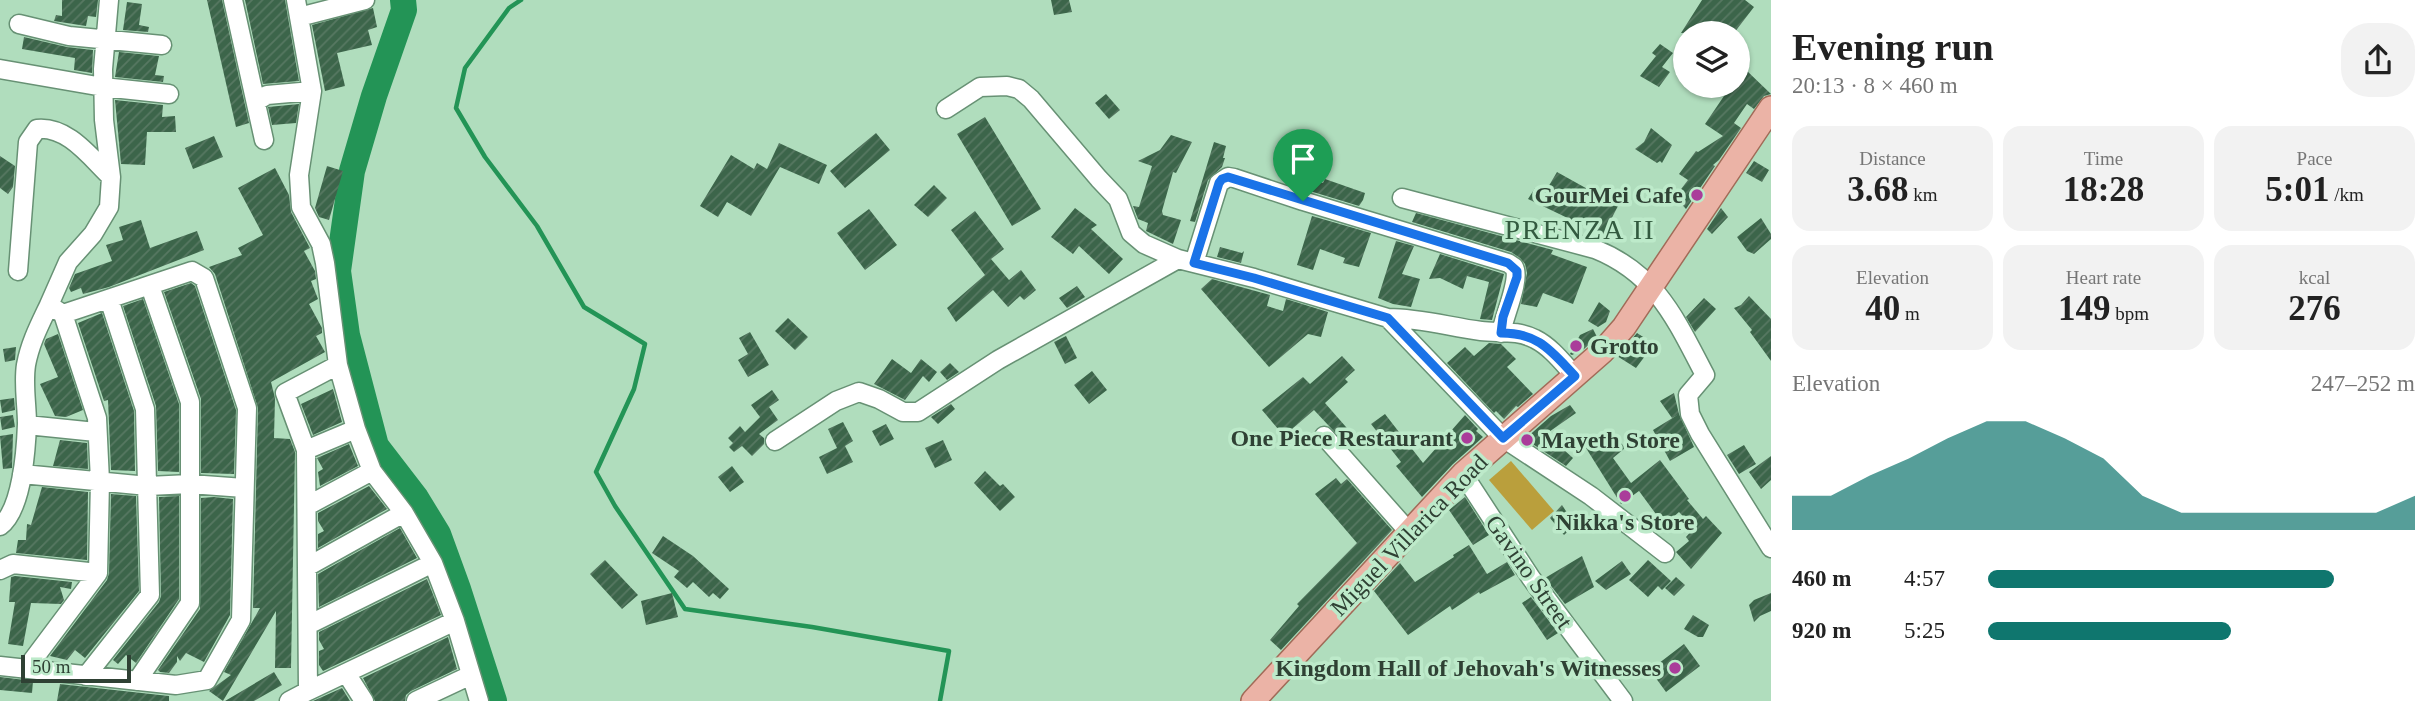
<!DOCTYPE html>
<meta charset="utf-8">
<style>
body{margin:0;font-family:Georgia,serif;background:#f2f2f2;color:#222;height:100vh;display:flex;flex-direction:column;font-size:26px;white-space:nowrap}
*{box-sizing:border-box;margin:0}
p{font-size:23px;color:#767676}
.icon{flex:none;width:38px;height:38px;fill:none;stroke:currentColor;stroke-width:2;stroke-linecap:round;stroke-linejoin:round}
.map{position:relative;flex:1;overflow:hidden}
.details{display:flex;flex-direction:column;background:#fff;width:665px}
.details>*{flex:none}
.fabs{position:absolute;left:1673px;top:21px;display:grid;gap:14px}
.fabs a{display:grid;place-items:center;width:77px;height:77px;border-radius:50%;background:#fff;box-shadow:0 2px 5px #0004;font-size:35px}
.scale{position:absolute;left:21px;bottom:18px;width:110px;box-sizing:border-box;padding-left:7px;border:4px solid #2f4134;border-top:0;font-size:19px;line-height:24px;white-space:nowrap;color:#2f4134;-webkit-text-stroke:5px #bdeaca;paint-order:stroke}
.pin{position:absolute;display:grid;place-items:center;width:60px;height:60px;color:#fff;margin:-72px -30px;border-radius:50% 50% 50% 0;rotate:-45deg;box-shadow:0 0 7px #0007}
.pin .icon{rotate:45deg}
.round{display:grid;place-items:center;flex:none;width:74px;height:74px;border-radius:28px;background:#f2f2f2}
.summary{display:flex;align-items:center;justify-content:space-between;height:119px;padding:0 21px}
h1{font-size:38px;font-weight:700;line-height:52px}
.stats{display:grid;grid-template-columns:repeat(3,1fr);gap:10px;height:119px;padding:7px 21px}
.stats div{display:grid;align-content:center;border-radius:18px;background:#f2f2f2;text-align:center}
.stats b{font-size:35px;font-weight:700}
.stats small{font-size:19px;font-weight:400}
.stats p{font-size:19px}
.chart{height:196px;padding:14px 21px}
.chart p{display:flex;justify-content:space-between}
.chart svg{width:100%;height:126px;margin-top:7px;fill:#0f766e;opacity:.7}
ul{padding:0 21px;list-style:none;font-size:23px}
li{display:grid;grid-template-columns:112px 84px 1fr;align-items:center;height:52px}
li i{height:18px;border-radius:9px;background:#0f766e}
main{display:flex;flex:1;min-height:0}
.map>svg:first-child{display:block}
.pitch{fill:#ba9f3c}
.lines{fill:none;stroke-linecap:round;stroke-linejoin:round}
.stream{stroke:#239456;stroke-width:4.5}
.river{stroke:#239456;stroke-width:26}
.building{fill:url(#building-hatch)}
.minor-casing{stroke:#679174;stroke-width:21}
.major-casing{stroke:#a16b58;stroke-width:26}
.minor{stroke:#fff;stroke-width:18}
.major{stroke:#ebb3a6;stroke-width:23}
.route-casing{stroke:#fff;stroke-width:14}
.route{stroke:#1a73e8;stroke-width:9}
.poi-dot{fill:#aa3c9a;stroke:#bdeaca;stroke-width:2.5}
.labels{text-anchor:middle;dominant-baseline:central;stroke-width:7;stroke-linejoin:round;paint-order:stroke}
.poi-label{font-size:24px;font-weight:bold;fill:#2f4134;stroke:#bdeaca;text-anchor:end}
.street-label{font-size:24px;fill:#2f4134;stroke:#bdeaca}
.quarter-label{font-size:28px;letter-spacing:2px;fill:#325a3f;stroke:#bdeaca}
</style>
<main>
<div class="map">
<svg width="1771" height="701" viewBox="0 0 1771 701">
<defs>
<pattern id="building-hatch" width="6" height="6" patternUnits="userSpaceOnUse" patternTransform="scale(1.75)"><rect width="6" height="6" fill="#3c654a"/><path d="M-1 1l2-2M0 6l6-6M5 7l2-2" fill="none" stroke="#577862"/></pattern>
</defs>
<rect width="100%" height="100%" fill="#b0ddbd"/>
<path class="pitch" d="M1511,461L1554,511L1532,530L1489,480Z"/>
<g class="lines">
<path class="stream" d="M521,0L509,8L465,68L456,108L485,157L537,226L584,307L645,344L634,389L596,472L615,506L685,609L812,627L949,651L940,701"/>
<path class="river" d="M403,0L404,10L374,96L352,171L338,271L347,335L376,446L416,498L438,534L458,589L494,701"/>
</g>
<path class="building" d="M62,0H98L96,17L88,16L86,26L54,21L56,15L62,16Z
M207,0H222L249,123L236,127Z
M245,0H285L299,81L263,84Z
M1051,0H1069L1072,12L1054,15Z
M1702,0H1745L1754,7L1734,33H1681Z
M127,2L142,4L139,25L149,27L148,32L123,30Z
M373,8L377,27L368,30L372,45L337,53L345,86L325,91L312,25Z
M24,37L67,47L93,50L92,73L74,70L75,58L22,49Z
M1660,44L1673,53L1662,67L1670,72L1659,87L1640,76L1656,56L1652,53Z
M119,52L159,56L155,75L164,76L163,82L115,77Z
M1746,70L1771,94L1764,96L1754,109L1747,104L1734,123L1741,128L1719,160L1713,165L1715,166L1686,209L1675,197L1688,180L1679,174L1696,151L1698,152L1723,136L1705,124L1724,96L1733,86H1738V80Z
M1106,94L1120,110L1109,119L1095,103Z
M115,100L163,105L162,117L175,116L176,132H147L145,165L121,164Z
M299,104L296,123L272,125L268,107Z
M985,117L1041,209L1012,226L957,134Z
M1651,128L1672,145L1662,163L1660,161L1657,163L1635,149L1644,142Z
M876,133L890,150L845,188L830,171Z
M1171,135L1192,142L1176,173L1173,172L1162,211L1163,215L1181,220L1173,244L1146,231L1148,223L1138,219L1133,206L1139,207L1152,166L1138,161L1160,150Z
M214,136L223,157L193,169L185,148Z
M1214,142L1226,146L1223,158H1225L1222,167L1208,180L1195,222L1190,221Z
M779,143L827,165L819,184L780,167L751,216L727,202L718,217L700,206L731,155L754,169L757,163L767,169Z
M0,156L15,166L13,187L8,194L0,188Z
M1754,161L1769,170L1762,182L1746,173Z
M327,166L343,171L329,220L319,217L315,208Z
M275,168L289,195L291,212L310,248L304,251L315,271L316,279L311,281L318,299L309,304L322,328V333L316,336L325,352L271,382L275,398L274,438L290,439L295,452L291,668H275L276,611L223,701L209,691L231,675L224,672L260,608H253L258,408L215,274L209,267L242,255L238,248L263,235L238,188Z
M1557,172L1618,206L1603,235L1528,199L1535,188L1544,194Z
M1293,174L1323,183L1325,179L1365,193L1363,200L1359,206L1290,185Z
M934,185L947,198L928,217L914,205Z
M1075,208L1097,225L1091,229L1123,259L1109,274L1079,246L1073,254L1051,237Z
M1721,208L1728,217L1712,234L1707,229Z
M869,209L897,245L865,270L837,233Z
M975,211L1004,249L991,259L1009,280L1021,270L1036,290L1024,300L1020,296L1008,307L993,290L956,322L947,308L985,275L951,230Z
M1416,213L1553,250L1551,254L1587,267L1573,304L1543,293L1537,307L1521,304L1527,273L1525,264L1520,258L1511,252L1412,222Z
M1312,216L1371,233L1359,267L1343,263L1345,258L1320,249L1313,270L1297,265Z
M1761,218L1771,234V239L1754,254L1747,251L1737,237Z
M141,220L150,248L197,231L204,250L109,287L83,294L81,288L71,292L69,288L75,274L112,261L106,245L123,240L119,227Z
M1396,241L1414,246L1402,274L1420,279L1411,307L1393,304L1378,298Z
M1220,247L1242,253L1244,251L1241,263L1217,257Z
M1440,254L1504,274L1492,320L1480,319L1489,282L1467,276L1463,289L1440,278L1429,279Z
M1212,279L1270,295L1267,306L1283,311L1286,299L1328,312L1321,337L1308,334L1269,367L1201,289Z
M191,283L195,286L236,410L234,474L201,473V399L164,292Z
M1077,286L1085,297L1067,308L1059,298Z
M1749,296L1771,319V361L1750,332L1752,330L1734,308L1741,305Z
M1704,298L1716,309L1695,332L1686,317Z
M143,299L179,404V472L158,471L156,406L123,306Z
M1599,302L1610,311L1606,322L1598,327L1588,321Z
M102,313L134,411L135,471L111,470L108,400L104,401L78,323Z
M788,318L808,337L795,350L775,331Z
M1593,329L1597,337L1584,349L1572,355L1570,354L1580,335Z
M750,332L769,365L748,377L738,360L748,354L739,338Z
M1637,333L1654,344L1636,368L1617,356Z
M58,334L83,410L66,417L55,416L40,384L58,377L44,344L46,339Z
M1066,336L1077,358L1065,364L1054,342Z
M1489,343L1501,344L1516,359L1507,367L1533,394L1518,407L1516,406L1504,419L1496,411L1494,413L1447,363L1465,347L1474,356Z
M16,347L15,360L5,362L3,349Z
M1342,356L1355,370L1345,379L1348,382L1325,403L1353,435L1344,442L1314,410L1284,436L1262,410L1303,377L1310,384Z
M892,359L911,373L921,359L937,372L929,382L923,376L905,400L874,384Z
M950,363L959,372L947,380L940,372Z
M1092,371L1107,390L1089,404L1074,385Z
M333,389L342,422L313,435L301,404Z
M772,390L779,400L769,407L778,420L759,434L764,438V444L752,456L742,446L734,452L729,447L733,443L728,438L740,426L745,432L760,417L751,405Z
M1674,393L1679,414L1672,418L1660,401Z
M14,398L15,410L2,413L0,400Z
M951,404L955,409L938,424L931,417Z
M1570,405L1576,413L1546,434L1573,458L1566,466L1525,439L1551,416Z
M1385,414L1423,463L1465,415L1478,429L1476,431L1483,437L1453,464L1422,497L1396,466L1401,462L1371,424Z
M1679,414L1694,447L1670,461L1653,430Z
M13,415L15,427L2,430L0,417Z
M843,422L853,441L845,446L853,462L827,474L819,457L837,448L828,429Z
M886,424L894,439L880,446L872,431Z
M1610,429L1625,448L1613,458L1631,483L1660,460L1689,499L1687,500L1703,519L1706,516L1722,533L1691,569L1676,552L1689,541L1686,537L1694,528L1679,512L1664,525L1639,491L1621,504L1586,448Z
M13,434L12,468L3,469L0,436Z
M60,440L87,443L88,469L53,466Z
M943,440L952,460L935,468L925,448Z
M349,444L358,466L320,486L318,472L323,469L317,458Z
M1744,445L1756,464L1739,474L1727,455Z
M1771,456V480L1761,489L1749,472Z
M732,466L744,482L730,492L718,477Z
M985,471L1000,486L1003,484L1015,497L1000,511L974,483Z
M1336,478L1341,484L1347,479L1392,530L1281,650L1270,640L1299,606L1297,604L1357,543L1315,494Z
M369,486L387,509L318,548V534L324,531L318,521V513Z
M42,487L88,492L87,560L16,553L18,540H26L27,524L31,525Z
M111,494L136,496L139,591L85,658L75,650L67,660L50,656L107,580L109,573Z
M179,496V599L136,663L126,655L118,664L113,660L159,602L161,596L159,497Z
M214,497L233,499L230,615L204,662L186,653L180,661L177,656V662L169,673L160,672L158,670L200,609L201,498Z
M1465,497L1489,535L1473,545L1449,510Z
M1562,505L1575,525L1564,535L1550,518Z
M400,528L417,558L319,607L318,574Z
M663,536L693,556L729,589L720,599L713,593L709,597L693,582L687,588L674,577L679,571L652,553Z
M1469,545L1487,574L1507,562L1515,575L1480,594L1479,592L1452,610L1450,606L1408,635L1374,591L1400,563L1415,582L1454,557L1453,555Z
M1582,556L1594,587L1565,604L1545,578Z
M605,560L638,595L622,609L590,574Z
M1648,560L1671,581L1662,590L1658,586L1648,597L1629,580Z
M1622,561L1631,574L1606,590L1595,581Z
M15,576L72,582L71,589L60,587L64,600L61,604L31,603L23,646L8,644L15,602H9L11,577Z
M1676,577L1685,585L1674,596L1665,588Z
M427,579L441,615L323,671L319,665V651L324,649L319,640V632Z
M672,593L678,617L646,625L641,601Z
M1771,593V611L1760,616L1754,622L1749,605L1754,600Z
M1531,597L1558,633L1547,640L1522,603Z
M1693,615L1709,625L1703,637H1698L1684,629Z
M448,637L457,669L411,691L406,695L405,701H375L363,678Z
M1684,644L1700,666L1666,692L1650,670Z
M274,672L282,685L254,701H225Z
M0,677L33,681L32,693L0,690Z
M60,684L169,696V701H57Z
M342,688L350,701H313Z"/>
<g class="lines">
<g class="minor-casing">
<path id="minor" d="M233,0L264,140
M296,0L312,91L299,175L301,207L321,244L325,263L338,365L356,429L372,471L404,513L433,563L455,621L479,701
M299,17L365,0
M19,24L69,36L162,45
M0,69L103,87L169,94
M257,101L267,95L312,91
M946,109L980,87L1007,86L1019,89L1031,99L1099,179L1118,199L1131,233L1144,244L1178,259L1254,278L1388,318C1420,318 1450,327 1481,331C1499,333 1518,330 1535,339C1551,347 1563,363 1575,376
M1402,198L1595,249C1657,274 1676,320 1705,375L1688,395L1690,414L1700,434L1771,548
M1194,263L1219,183L1228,177L1234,178L1303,201L1508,263L1514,267C1521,279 1504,316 1501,333
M18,271L28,142L37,129C68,126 90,157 111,177
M1388,318L1503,438L1591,496L1665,553
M27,425L96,432
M1324,436L1409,532
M775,441L836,401L859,392L879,399L903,412H918L998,360L1178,259
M306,450L356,429
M22,474L148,486L190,484L244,488
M1463,474L1531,578L1623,701
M307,506L372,471
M0,526C22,510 26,450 27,424C27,405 23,384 26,365C30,343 40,324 49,305
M307,567L404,513
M0,570L13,564L98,573
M308,625L433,563
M0,666L176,685L207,680L241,620L247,408L204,278L192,271L63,314
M26,669L98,573L100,481L97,418L63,314L49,305L68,262L93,234L109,207L111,177L104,120L103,69L109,0
M346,673L364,701
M86,676L150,595L145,409L109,299
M137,681L190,603V402L150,286
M308,691L455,621
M289,701L308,691L306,450L285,393L338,365
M416,701L471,675"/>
</g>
<g class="major-casing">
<path id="major" d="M1253,701L1463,474L1603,351L1624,327L1771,108"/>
</g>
<use href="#minor" class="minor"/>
<use href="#major" class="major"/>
</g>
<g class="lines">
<g class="route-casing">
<path id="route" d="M1228,177L1508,263L1517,271V277L1503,317L1501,333C1539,333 1551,351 1575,376L1503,438L1388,318L1254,278L1194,263L1219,183L1222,179Z"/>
</g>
<use href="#route" class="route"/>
</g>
<g class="poi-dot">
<circle cx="1697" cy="195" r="7"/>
<circle cx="1576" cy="346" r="7"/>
<circle cx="1467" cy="438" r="7"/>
<circle cx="1527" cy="440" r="7"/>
<circle cx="1625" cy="496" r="7"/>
<circle cx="1675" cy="668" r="7"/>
</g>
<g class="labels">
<g class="poi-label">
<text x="1683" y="195">GourMei Cafe</text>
<text x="1590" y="346" text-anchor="start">Grotto</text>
<text x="1453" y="438">One Piece Restaurant</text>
<text x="1541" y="440" text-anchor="start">Mayeth Store</text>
<text x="1625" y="522" text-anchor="middle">Nikka's Store</text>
<text x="1661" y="668">Kingdom Hall of Jehovah's Witnesses</text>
</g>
<g class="street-label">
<text transform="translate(1409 535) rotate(-46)">Miguel Villarica Road</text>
<text transform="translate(1529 572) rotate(55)">Gavino Street</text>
</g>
<g class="quarter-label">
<text x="1580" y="229">PRENZA II</text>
</g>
</g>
</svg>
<div class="fabs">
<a><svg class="icon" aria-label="layers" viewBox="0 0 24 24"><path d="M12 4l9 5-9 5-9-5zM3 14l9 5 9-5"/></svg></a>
</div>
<div class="scale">50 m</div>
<div class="pin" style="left:1303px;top:201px;background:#1e9e55"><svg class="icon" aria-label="arrive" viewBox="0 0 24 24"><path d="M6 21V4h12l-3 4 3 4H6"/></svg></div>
</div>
<section class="details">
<div class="summary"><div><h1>Evening run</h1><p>20:13 · 8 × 460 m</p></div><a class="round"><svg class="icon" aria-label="share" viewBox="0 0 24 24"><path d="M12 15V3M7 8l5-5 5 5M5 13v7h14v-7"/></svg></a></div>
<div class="stats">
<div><p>Distance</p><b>3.68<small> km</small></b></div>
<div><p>Time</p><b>18:28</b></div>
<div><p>Pace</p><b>5:01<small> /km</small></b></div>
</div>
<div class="stats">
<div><p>Elevation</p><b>40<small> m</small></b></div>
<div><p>Heart rate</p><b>149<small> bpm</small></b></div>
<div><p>kcal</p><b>276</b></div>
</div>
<div class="chart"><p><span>Elevation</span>247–252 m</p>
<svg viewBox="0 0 160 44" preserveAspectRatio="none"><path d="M0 44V32L10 32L20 25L30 19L40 12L50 6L60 6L70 12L80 19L90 32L100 38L110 38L120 38L130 38L140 38L150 38L160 32V44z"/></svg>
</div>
<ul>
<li><b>460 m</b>4:57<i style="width:81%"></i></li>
<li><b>920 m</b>5:25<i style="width:57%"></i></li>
</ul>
</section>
</main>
